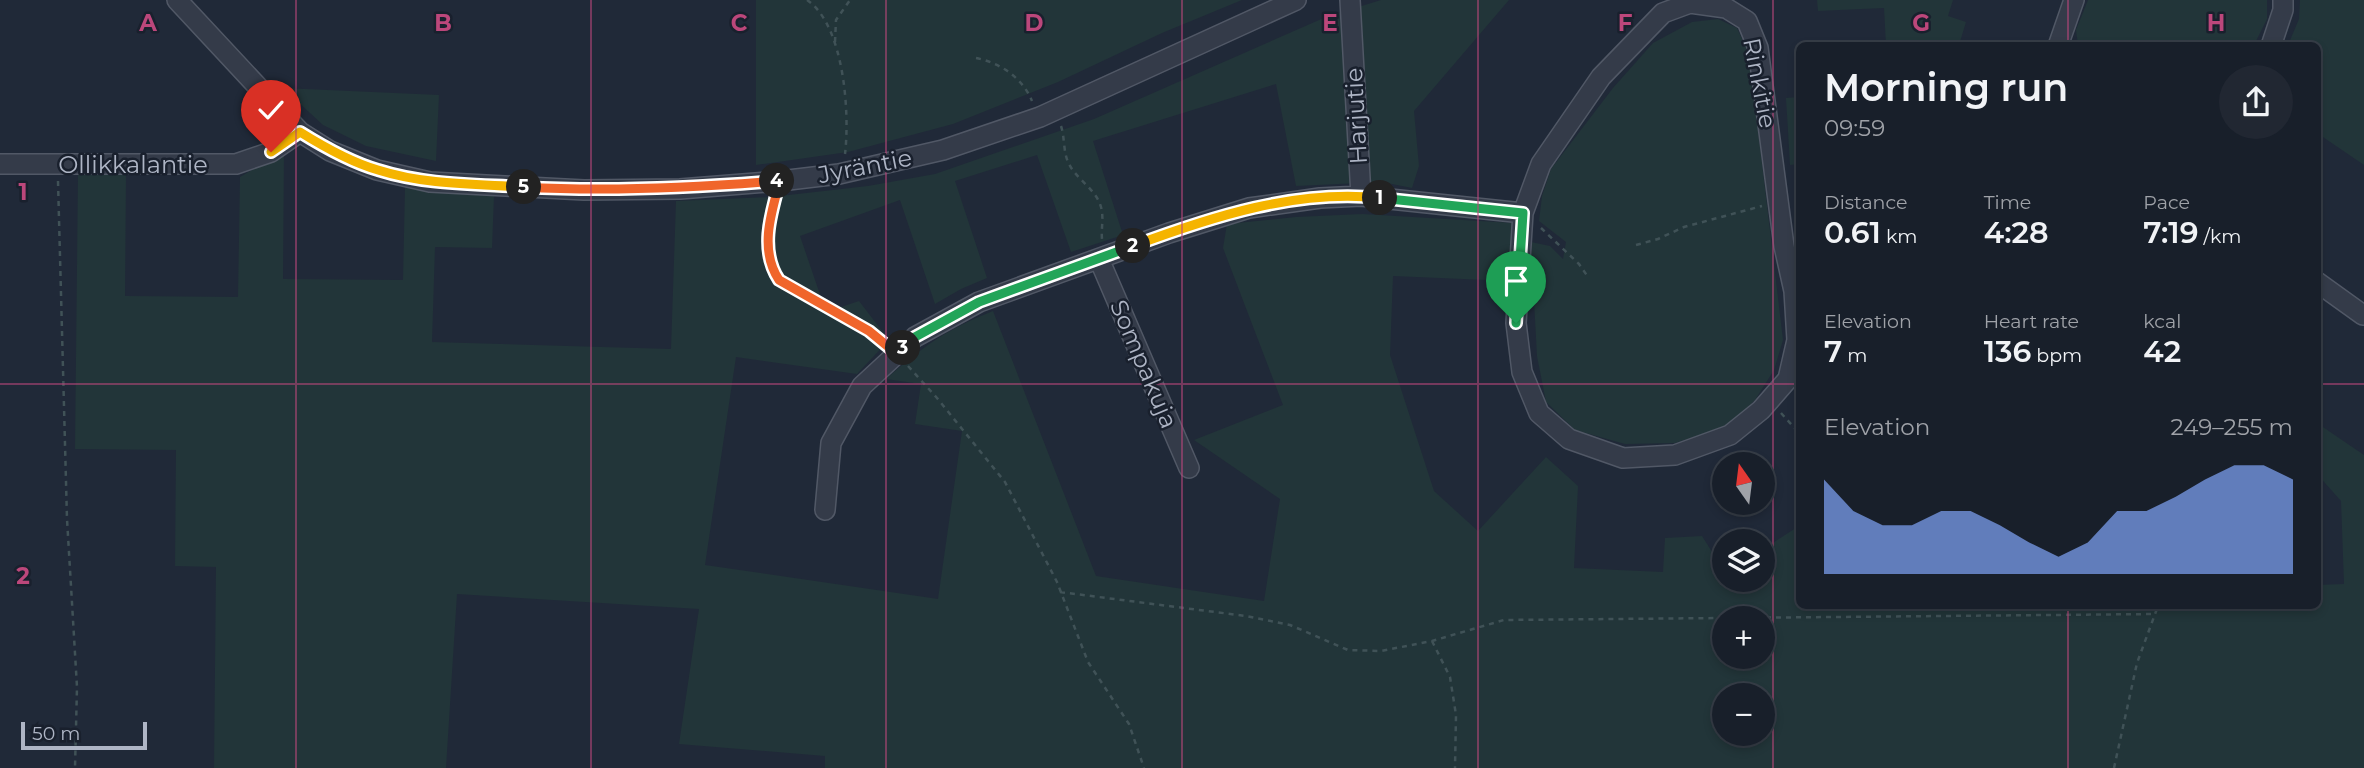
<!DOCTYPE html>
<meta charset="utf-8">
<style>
body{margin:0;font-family:Montserrat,sans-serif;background:#212732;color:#f1f3f6;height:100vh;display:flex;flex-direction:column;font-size:26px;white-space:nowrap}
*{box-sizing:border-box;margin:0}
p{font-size:23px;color:#9fa2a8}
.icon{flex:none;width:38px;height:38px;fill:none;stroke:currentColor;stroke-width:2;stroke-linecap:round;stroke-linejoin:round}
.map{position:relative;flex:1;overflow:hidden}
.drawer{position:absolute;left:1796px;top:42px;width:525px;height:567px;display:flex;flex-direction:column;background:#181f2a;border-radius:10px;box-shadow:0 4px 10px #0003,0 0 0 2px #363d47}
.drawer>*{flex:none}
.needle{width:46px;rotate:346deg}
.controls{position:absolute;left:1712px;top:452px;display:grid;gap:14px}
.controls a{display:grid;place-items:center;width:63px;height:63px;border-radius:50%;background:#181f2a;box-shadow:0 4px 10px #0003,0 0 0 2px #363d47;font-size:35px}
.scale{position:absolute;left:21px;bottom:18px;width:126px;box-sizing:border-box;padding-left:7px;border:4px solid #aeb5c5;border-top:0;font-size:19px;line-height:24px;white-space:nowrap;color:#aeb5c5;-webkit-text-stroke:5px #19202d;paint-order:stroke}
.pin{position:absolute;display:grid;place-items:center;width:60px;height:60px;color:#fff;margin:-72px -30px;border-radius:50% 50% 50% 0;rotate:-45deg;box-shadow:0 0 7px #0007}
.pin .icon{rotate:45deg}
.km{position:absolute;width:35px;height:35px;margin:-18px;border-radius:50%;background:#222;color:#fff;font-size:19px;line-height:35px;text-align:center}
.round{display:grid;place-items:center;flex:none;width:74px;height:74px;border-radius:37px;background:#212732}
.overview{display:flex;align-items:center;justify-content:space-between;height:119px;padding:0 28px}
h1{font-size:38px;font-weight:600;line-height:52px}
.metrics{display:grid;grid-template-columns:repeat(3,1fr);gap:10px;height:119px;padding:7px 28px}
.metrics div{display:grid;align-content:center}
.metrics b{font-size:30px;font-weight:600}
.metrics small{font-size:19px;font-weight:400}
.metrics p{font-size:19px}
.chart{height:196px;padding:14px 28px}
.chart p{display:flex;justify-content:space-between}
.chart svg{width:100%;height:126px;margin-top:7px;fill:#80a5f9;opacity:.7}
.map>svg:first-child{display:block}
.green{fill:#223539;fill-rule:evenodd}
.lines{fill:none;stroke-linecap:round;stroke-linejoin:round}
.minor-casing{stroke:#515866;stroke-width:22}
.path{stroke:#405257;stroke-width:2.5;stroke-dasharray:5 5;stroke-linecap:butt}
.minor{stroke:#343b49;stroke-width:19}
.split-1-casing{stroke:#fff;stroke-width:14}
.split-2-casing{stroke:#fff;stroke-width:14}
.split-3-casing{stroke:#fff;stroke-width:14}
.split-4-casing{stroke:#fff;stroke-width:14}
.split-5-casing{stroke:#fff;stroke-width:14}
.split-6-casing{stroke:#fff;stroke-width:14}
.split-1{stroke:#22a559;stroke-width:9}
.split-2{stroke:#f5b400;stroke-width:9}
.split-3{stroke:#22a559;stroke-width:9}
.split-4{stroke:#f0652b;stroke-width:9}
.split-5{stroke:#f0652b;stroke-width:9}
.split-6{stroke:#f5b400;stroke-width:9}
.grid{fill:none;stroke:#bc477b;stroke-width:2;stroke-opacity:0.55}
.labels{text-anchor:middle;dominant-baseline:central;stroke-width:5;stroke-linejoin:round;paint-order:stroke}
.street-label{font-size:24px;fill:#aeb5c5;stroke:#19202d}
.grid-label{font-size:23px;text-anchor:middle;font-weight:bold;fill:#bc477b;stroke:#19202d;stroke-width:5;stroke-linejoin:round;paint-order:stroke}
</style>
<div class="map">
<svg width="2364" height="768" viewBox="0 0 2364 768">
<rect width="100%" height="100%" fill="#202938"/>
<path class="green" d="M756,0H1242L1162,33L1058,82L953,124L848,152L756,165Z
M1381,0H1509L1414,111L1419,166L1412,188L1382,182L1296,186L1276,84L1093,141L1123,235L1071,252L1037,155L955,181L987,278L961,289L935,304L900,200L800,236L826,312L859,301L889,340L857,374L736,357L705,565L938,599L962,431L915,424L921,384L886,379C922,347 947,329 993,311L1096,576L1264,601L1280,499L1194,440L1283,405L1223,248L1227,224L1296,217L1362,214L1514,223L1510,281L1393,276L1390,355L1434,491L1478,531L1546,457L1578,486L1574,568L1663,572L1665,538L1702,536L1724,571V579H1762V550L1799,526V606H2317V585L2344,584L2341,501L2317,474V423L2364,455V768H825V756L679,744L699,609L457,594L446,768H214L216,567L175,566L176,450L75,449L78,174L126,175L125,296L238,297L240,177L284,151L283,279L403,280L405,187L494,195L492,248L435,247L432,342L671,349L676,201L771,197L868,186L935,174L1094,119L1326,17ZM1724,618H1762V656H1724ZM1724,695H1762V733H1724Z
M1817,0H1953L1948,16L1966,22L1959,45H1886L1884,8L1818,11Z
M2088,0H2267V19L2254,45H2078L2076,30Z
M2300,0H2364V165L2317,133V46L2288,45L2299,19Z
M1718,19L1737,28L1749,54L1783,340L1774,370L1755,400L1729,426L1675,443L1625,444L1575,430L1546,402L1537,356L1533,282L1528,281L1531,242L1550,246L1563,259L1566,242L1539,221L1542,196L1551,169L1613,88L1653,43L1692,22Z
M283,88L439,95L436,161L366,146L323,125Z
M1799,97V164L1790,165L1786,98Z"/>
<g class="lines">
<g class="minor-casing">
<path id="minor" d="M177,0L300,132L330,151L377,170L430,182L584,190L680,189L780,181L839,174L943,150L1040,117L1296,0
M1350,0L1361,196
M1690,3L1726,8L1747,21L1758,48L1784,246L1794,291L1797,340L1788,379L1761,410L1730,435L1675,455L1623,458L1569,439L1539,413L1522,372L1516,323L1523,213L1541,164L1601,77L1663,13Z
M2058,46L2074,0
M2271,46L2283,10V0
M0,164H236L271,152L300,132
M1099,259L1189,468
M2317,282L2363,315
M825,510L831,443L862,386L915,337L979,302L1169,233L1249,208L1320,198L1361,196L1523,213"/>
</g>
<path class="path" d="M807,0C844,25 850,112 845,154
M835,42L836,20L850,0
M976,58C1000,63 1022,77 1032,101
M1061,126C1065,138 1063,153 1069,164C1077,180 1096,189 1101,207C1104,218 1101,228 1102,239
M58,181L67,519L77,687L75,768
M775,198C767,225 762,255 779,280L869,331L883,342
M1541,228L1579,264L1588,277
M1636,245L1658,239L1684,227L1762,206
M908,366L937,398L1005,482L1057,582L1088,662L1129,724L1144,768
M1781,413L1799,433
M1060,592L1246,616L1290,625L1348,650L1381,651L1432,641L1504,620L1724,618
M1726,618L2155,614
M1432,641L1450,677L1456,715L1455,768
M2114,768L2137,663L2158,606"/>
<use href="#minor" class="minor"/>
</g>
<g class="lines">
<g class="split-1-casing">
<path id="split-1" d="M1380,198L1523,213L1516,323"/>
</g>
<g class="split-2-casing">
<path id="split-2" d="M1133,246C1211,217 1296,189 1380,198"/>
</g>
<g class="split-3-casing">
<path id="split-3" d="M903,348L915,337L979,302L1133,246"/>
</g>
<g class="split-4-casing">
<path id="split-4" d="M777,181H780C771,213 759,250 779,280L869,331L897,354L903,348"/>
</g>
<g class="split-5-casing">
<path id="split-5" d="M524,187C609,192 692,188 777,181"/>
</g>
<g class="split-6-casing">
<path id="split-6" d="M271,152L300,132C324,147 350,162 378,170C425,185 475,184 524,187"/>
</g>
<use href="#split-1" class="split-1"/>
<use href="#split-2" class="split-2"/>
<use href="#split-3" class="split-3"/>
<use href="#split-4" class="split-4"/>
<use href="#split-5" class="split-5"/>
<use href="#split-6" class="split-6"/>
</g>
<path class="grid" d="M296,0V768M591,0V768M886,0V768M1182,0V768M1478,0V768M1773,0V768M2068,0V46M0,384H1799M2317,384H2364M2068,606V768"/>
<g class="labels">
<g class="street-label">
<text transform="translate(1760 83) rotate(79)">Rinkitie</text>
<text transform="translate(1356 116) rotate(-93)">Harjutie</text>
<text x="133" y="164">Ollikkalantie</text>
<text transform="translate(865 166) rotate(-11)">Jyräntie</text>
<text transform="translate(1144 364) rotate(67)">Sompakuja</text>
</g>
</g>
<g class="grid-label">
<text x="148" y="31">A</text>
<text x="443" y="31">B</text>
<text x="739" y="31">C</text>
<text x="1034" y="31">D</text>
<text x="1330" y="31">E</text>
<text x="1625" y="31">F</text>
<text x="1921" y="31">G</text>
<text x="2216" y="31">H</text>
<text x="23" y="200">1</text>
<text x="23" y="584">2</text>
</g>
</svg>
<div class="controls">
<a><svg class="needle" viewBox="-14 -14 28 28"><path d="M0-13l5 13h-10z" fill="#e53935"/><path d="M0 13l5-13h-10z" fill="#9fa2a8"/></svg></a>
<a><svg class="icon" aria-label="layers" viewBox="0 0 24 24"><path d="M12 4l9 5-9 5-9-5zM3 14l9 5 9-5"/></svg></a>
<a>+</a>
<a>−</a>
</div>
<div class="scale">50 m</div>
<div class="pin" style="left:1516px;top:323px;background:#1e9e55"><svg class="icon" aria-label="arrive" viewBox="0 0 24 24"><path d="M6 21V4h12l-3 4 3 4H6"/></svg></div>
<div class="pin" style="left:271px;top:152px;background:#d93025"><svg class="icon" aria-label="check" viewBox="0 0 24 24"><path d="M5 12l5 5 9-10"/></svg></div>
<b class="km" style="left:1380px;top:198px">1</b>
<b class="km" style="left:1133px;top:246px">2</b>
<b class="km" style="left:903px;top:348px">3</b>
<b class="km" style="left:777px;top:181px">4</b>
<b class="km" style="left:524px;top:187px">5</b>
<section class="drawer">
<div class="overview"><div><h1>Morning run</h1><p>09:59</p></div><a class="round"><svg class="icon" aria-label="share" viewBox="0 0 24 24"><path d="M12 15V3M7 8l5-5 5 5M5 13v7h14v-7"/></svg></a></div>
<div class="metrics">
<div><p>Distance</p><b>0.61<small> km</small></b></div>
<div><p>Time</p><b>4:28</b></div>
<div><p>Pace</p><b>7:19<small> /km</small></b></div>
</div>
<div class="metrics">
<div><p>Elevation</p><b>7<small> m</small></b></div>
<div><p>Heart rate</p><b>136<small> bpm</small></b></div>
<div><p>kcal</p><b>42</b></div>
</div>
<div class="chart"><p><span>Elevation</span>249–255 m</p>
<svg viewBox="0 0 160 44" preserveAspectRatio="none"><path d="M0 44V11L10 22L20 27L30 27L40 22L50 22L60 27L70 33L80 38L90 33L100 22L110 22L120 17L130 11L140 6L150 6L160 11V44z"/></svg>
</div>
</section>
</div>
